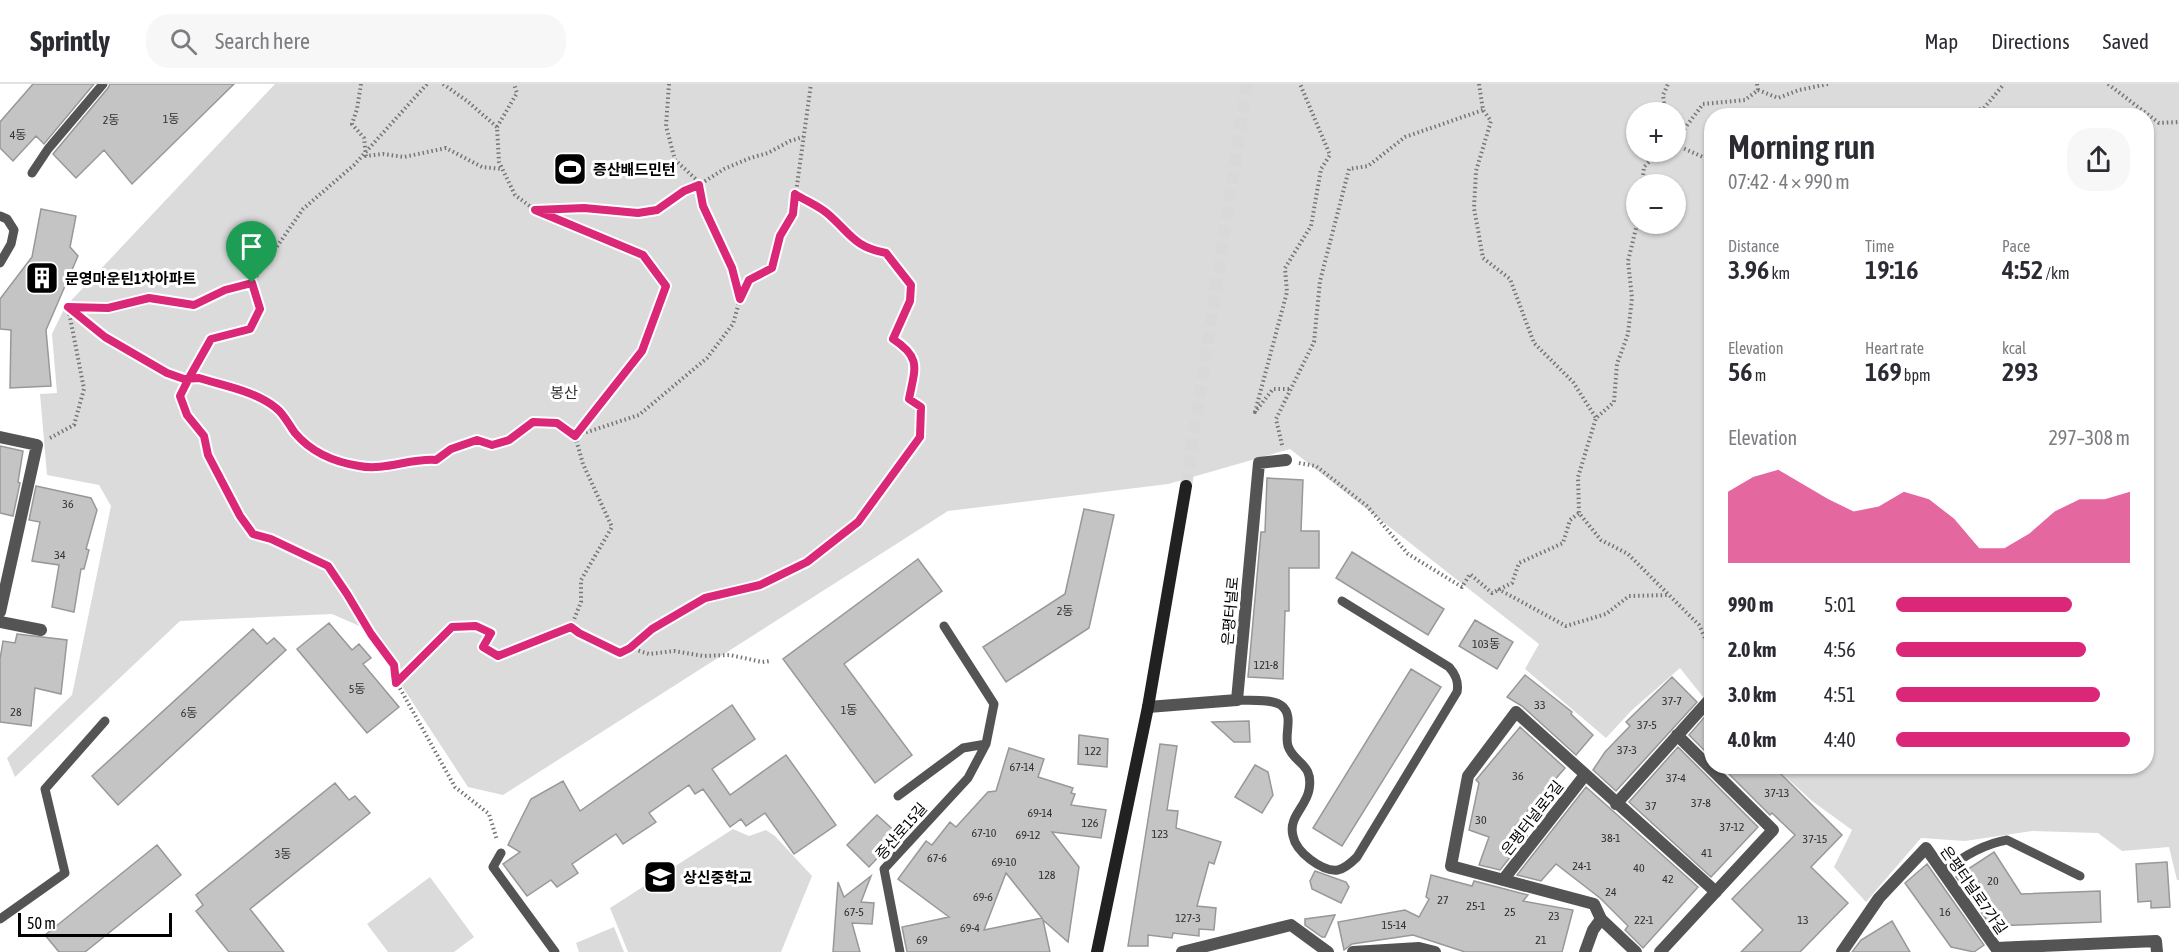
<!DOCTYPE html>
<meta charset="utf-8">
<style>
body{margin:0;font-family:"Asap Condensed","Noto Sans KR",sans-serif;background:#f7f7f7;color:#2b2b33;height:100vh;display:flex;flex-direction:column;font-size:22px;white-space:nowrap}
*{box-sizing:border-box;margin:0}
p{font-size:20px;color:#7c7c81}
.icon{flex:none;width:33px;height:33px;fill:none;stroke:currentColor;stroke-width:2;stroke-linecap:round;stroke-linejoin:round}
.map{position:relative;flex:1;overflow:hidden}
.side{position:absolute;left:1704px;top:24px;width:450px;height:666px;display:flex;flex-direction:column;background:#fff;border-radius:24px;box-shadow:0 2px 4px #0004}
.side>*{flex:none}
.controls{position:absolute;left:1626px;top:18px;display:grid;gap:12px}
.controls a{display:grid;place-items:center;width:60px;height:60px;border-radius:50%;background:#fff;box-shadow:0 2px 4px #0004;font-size:30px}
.scale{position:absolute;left:18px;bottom:15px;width:154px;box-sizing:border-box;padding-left:6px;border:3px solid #000;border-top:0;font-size:16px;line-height:21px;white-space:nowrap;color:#000;-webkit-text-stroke:4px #fff;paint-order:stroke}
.pin{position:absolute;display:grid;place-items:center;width:51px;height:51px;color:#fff;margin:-62px -26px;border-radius:50% 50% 50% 0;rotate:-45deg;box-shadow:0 0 6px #0007}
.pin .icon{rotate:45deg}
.round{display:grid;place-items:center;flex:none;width:63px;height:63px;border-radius:24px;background:#f7f7f7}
.summary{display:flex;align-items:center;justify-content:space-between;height:102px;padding:0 24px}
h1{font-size:33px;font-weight:600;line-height:45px}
.stats{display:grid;grid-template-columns:repeat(3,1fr);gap:9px;height:102px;padding:6px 24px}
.stats div{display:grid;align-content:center}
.stats b{font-size:26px;font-weight:600}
.stats small{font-size:16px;font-weight:400}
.stats p{font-size:16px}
.chart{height:168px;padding:12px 24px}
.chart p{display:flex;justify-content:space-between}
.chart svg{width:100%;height:108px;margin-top:6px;fill:#db2777;opacity:.7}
ul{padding:0 24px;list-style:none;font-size:20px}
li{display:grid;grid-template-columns:96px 72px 1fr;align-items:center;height:45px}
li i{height:15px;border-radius:8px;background:#db2777}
header{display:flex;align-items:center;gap:36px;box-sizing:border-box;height:84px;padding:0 30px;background:#fff;border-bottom:2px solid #e1e1e2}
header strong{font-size:28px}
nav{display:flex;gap:33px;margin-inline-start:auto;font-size:21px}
.search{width:420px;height:54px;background:#f7f7f7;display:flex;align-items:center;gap:15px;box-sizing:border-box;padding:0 21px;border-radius:24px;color:#7c7c81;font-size:22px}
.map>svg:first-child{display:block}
.green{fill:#dbdbdb;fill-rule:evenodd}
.building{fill:#c4c4c4;stroke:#989898;stroke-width:1.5;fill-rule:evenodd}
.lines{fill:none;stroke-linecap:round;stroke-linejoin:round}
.secondary-tunnel{stroke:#d9d9d9;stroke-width:12;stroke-dasharray:12 6;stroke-linecap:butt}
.path{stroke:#767676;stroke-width:4;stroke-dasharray:1.5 3;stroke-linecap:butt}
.lane{stroke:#545454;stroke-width:9}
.street{stroke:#545454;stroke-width:12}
.secondary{stroke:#212121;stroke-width:12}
.route-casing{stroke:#fff;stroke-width:12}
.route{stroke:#db2777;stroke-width:8}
.labels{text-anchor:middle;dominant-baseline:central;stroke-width:6;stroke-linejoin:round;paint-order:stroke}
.number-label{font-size:12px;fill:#313131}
.poi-label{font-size:15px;font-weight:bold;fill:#000;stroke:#fff;text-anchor:start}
.park-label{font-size:15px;fill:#323232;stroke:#fff}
.street-label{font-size:15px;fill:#000;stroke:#fff}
</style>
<header>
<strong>Sprintly</strong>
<div class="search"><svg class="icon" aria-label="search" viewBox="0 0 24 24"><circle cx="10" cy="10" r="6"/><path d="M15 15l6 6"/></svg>Search here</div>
<nav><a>Map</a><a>Directions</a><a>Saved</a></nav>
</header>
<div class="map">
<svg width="2179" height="868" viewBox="0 0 2179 868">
<rect width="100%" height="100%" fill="#fff"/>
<path class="green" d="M275,0H2179V796H2177L2169,763L2122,767L2098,749L2032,747L1965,757L1921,754L1866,818L1834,783L1852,746L1812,717L1775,683L2146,682V32H1712L1711,623L1680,584L1631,627L1606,654L1525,585L1539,560L1290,365L1168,400L948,427L503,711L468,703L364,544L332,530L180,537L15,693L7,674L72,611L111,422L99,401L47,391L40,310L57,309L52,250L65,223ZM1636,28H1676V68H1636ZM1636,100H1676V140H1636Z
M733,745L749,752L766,746L775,752L812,792L781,868H628L610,824Z
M430,793L474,853L454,868H388L367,840Z
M614,843L624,868H579L576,859Z"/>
<path class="building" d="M33,0H94L44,60L36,52L13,77L0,64V38Z
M110,0H234L132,100L104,66L76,94L53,70L108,4Z
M41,125L76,132L70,163L78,172L46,246L51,302L10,304L11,246L0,245V215L32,173Z
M0,362L23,367L18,398L20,399L13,432L0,429Z
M1267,394L1303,396L1301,447H1319V484H1289V527H1285L1283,595L1248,593L1261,448H1265Z
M36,402L91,414L97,426L86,465L89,466L84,485H81L74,528L52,523L59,481L32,477L40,438L29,436Z
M1084,425L1114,431L1089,544L1006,598L983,563L1065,510Z
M1352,468L1444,525L1428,551L1336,494Z
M918,475L942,507L844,580L912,671L875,699L783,575Z
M1475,536L1513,558L1497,585L1459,562Z
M329,539L352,566L359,560L371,574L363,580L399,623L367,649L297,565Z
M253,545L267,560L274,554L286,566L118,721L92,692Z
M17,550L67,556L61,610L35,604L31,642L0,638V575L3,557L15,559Z
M1411,585L1441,603L1342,762L1313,744Z
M1525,591L1572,628L1571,630L1593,651L1576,671L1522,622L1507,613Z
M1672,593L1697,618L1616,707L1593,686L1605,668L1630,642L1626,638Z
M732,621L755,655L712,685L730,711L786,671L836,741L794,770L765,729L746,742L741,735L730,743L703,705L695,710L689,701L649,729L656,738L623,760L616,750L572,780L578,789L557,803L551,796L527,812L503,780L520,768L508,761L531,715L563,697L580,727Z
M1708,629L1712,633V674L1689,651Z
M1249,637L1250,658H1234L1212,638Z
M1520,643L1565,684L1514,743L1527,752L1500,786L1479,781L1489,753L1469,746L1479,699L1476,696Z
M1079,651L1108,655L1107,683L1078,680Z
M1160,660L1177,662L1167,726L1178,727L1176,744L1221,758L1214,780L1209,778L1197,822L1216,824L1214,846L1199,845V852L1173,849L1172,854L1148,851V862H1128Z
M1678,663L1758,743L1711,793L1629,718Z
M1009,664L1044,675L1038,693L1073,704L1071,709L1075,710L1071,721L1106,726L1101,754L1052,748L1079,783L1068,858L1043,836L1050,868H907L902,843L949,833L898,795L926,757L932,761L950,738L956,743L988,708L996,707ZM1006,789L1042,834L984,846Z
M1255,681L1268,688L1273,711L1262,729L1235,713Z
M1721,682H1773L1842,751L1811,783L1848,819L1800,868H1741L1763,846L1732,815L1795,751L1772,729L1770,731Z
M335,699L349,716L355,712L370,729L250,825L284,868H229L196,827L203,821L196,811Z
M1586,703L1698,803L1643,864L1625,846L1628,842L1600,814L1556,780L1541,797L1517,791Z
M877,731L899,751L869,783L847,761Z
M157,761L181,791L85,868H59L45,851Z
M1994,768L2021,810L2100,807L2101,838L1991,842L1956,793Z
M2167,778L2170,823L2151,824V817L2138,818L2136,780Z
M1927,780L1984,861L1974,868L1951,863L1905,799Z
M1315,787L1346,798L1349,803L1341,819L1312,805L1310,797Z
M1431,791L1472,802L1474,797L1528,811L1523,817L1573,826L1562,868H1465L1413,851L1352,860L1344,866L1338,838L1405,826L1419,833L1429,815L1426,813Z
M871,792L861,818L874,819L872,840L852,839L860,868H833L838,798L844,813Z
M1335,831L1325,853H1322L1305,841V835Z
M1892,837L1910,868H1852L1861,856Z"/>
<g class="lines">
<path class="secondary-tunnel" d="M1186,402L1247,0"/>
<path class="path" d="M361,0L357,25L352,40L364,54L366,72L383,70L404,73L446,64L482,83L502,85
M443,0L467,17L497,43L499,78L515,111L535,126L643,171L666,202L642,267L575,352L583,380L612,443L581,496V518L571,543L498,572L483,563L491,549L476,542L452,543L397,599L455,703L489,730L497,756
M669,0L666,42L675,76L698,97L703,122L732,184L740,214
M1479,0L1483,26L1491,37L1476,87L1474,124L1483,174L1510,195L1534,259L1573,298L1596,334
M1757,0L1758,6
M2108,0L2159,39L2179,38
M1758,6L1778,14L1799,6L1828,0
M1665,28L1663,11L1668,0
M1964,32L1965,29L1984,24L2004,0
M497,43L517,9L514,0
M1676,56L1703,20L1745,16L1758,6
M1676,61L1712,77
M1642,100L1644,83L1659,68
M538,126L584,124L638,129L657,126L684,107L699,101L724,85L750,74L768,69L790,57L803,53
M1637,140L1628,177L1632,214L1628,250L1617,280L1614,318L1596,334L1578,393L1579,429L1601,456L1628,470L1699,541L1712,569
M252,199L260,225L250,245L211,255L179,312L187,331L204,352L208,371L240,432L253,450L271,455L328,482L347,510L371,550L394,581L396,598
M68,223C100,249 141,281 180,293C187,295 192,293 199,294C212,295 243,307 255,312C276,321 281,332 295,349C311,368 334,378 359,382C385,387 410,374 436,376L451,365L477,356L492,361L509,355L533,337L557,339L575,352L639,331L707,274L733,240L740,215L749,196L772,184L780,152L793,130L811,0
M1289,305H1273L1255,328L1287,208L1285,184L1311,142L1321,85L1330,71L1300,0
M50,354L74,341L84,305L68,223L108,224L149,214L194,221L225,206L251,200L303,125L354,81L427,0
M1282,361L1276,335L1314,258L1320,197L1349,85L1368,82L1405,53L1483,26
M1299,379L1316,382L1367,422L1408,470L1462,503L1470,490L1492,509L1512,499L1519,479L1563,459L1570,436L1579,429
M1498,505L1566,542L1606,530L1629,512L1667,511
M571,543L620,569L630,564L652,545L705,515L760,501L807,478L858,438L920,353L921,323L909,315C915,284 921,274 893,255L910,217L911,201L886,169C854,163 851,150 828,130C819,122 806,117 795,110
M630,564L649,570L674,567L703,572L730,571L762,578L770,577"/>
<path class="lane" d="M32,89L48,65L103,0
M0,132L7,135L14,146L11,160L0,179
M1237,616C1249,617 1273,614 1282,622C1294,632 1284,650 1288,662C1294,680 1314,679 1309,706C1306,723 1288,733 1293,752C1296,768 1322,788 1338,786C1346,784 1352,778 1357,773L1457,608C1459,598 1456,591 1449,583L1342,517
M898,712L963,664L986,660
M501,769L493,783L555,868
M1943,788C1962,773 1983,760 2007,756L2080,792
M0,835L65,789L45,705L105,637
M900,868L884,785L968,694L986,660L994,620L944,542"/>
<path class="street" d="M0,353L37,361L0,528
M0,538L41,546
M1148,623L1237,616L1259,379L1286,376
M1616,720L1711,614
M1503,796L1585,691
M1182,868L1291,841L1328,868
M1353,868L1419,864L1435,868
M1585,868L1593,846L1601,835
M1636,868L1601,835L1594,820L1451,782L1468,692L1516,628L1716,808
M1660,868L1773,746L1677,651
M1842,868L1879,814L1926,764L1996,864L2156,857L2157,868"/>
<path class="secondary" d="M1097,868L1148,623L1186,402"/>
</g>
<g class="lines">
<g class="route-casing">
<path id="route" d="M252,199L260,225L250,245L211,255L189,294L180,312L187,331L204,352L208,371L240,432L253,450L271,455L328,482L347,510L371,550L394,581L396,599L452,543L476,542L491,549L483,563L498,572L571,543L579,549L620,569L630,564L652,545L705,514L760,501L807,478L858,438L920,353L921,323L909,315C915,284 922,274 893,255L910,217L911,201L886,169C854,163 851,150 828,130C819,122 806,117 795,110L793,130L780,152L772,184L749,196L740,215L732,184L703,122L699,101L684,107L657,126L638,129L584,124L535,126L643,171L666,202L642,267L575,352L557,339L533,338L509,356L492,361L477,356L451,365L436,376C410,374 385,387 359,382C334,378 311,368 295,349C289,341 284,330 276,324C255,307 224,302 199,294L184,295L167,289L105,253L68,223L108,224L149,214L194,221L225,206L252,199"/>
</g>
<use href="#route" class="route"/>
</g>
<defs>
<g id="stadium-square" transform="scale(1.725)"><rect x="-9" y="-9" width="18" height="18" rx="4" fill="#000" stroke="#fff"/><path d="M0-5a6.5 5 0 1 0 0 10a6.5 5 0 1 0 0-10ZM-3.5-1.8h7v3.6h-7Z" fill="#fff"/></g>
<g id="building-square" transform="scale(1.725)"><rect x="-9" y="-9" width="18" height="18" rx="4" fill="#000" stroke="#fff"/><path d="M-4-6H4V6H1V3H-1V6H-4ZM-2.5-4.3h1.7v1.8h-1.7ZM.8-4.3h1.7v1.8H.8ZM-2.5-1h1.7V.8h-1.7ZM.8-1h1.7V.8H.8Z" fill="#fff"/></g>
<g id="school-square" transform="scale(1.725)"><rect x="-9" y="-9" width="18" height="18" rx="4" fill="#000" stroke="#fff"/><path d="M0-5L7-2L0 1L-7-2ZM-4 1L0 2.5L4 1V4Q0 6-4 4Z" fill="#fff"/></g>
</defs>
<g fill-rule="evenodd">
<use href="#stadium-square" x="570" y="85"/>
<use href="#building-square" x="42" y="194"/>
<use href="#school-square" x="660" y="793"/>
</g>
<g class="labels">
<g class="number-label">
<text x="171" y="35">1동</text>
<text x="111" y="36">2동</text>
<text x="18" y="51">4동</text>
<text x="68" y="420">36</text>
<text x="60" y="471">34</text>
<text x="1065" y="527">2동</text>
<text x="1486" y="560">103동</text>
<text x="1266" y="581">121-8</text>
<text x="357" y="605">5동</text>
<text x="1672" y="617">37-7</text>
<text x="1540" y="621">33</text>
<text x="849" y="626">1동</text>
<text x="16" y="628">28</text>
<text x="189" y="629">6동</text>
<text x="1647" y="641">37-5</text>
<text x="1627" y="666">37-3</text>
<text x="1093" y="667">122</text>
<text x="1022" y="683">67-14</text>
<text x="1518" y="692">36</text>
<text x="1676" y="694">37-4</text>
<text x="1777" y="709">37-13</text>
<text x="1701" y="719">37-8</text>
<text x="1651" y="722">37</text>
<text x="1040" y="729">69-14</text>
<text x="1481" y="736">30</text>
<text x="1090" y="739">126</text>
<text x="1732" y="743">37-12</text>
<text x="984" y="749">67-10</text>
<text x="1160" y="750">123</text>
<text x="1028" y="751">69-12</text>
<text x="1611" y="754">38-1</text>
<text x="1815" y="755">37-15</text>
<text x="1707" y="769">41</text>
<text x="283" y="770">3동</text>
<text x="937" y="774">67-6</text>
<text x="1004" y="778">69-10</text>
<text x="1582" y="782">24-1</text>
<text x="1639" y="784">40</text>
<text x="1047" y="791">128</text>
<text x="1668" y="795">42</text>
<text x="1993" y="797">20</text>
<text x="1611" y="808">24</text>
<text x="983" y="813">69-6</text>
<text x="1443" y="816">27</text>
<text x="1476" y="822">25-1</text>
<text x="854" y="828">67-5</text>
<text x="1510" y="828">25</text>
<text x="1945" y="828">16</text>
<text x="1554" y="832">23</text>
<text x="1188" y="834">127-3</text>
<text x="1644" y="836">22-1</text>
<text x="1803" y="836">13</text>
<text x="1394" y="841">15-14</text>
<text x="970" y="844">69-4</text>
<text x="922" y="856">69</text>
<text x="1541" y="856">21</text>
</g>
<g class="poi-label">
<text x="593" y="85">증산배드민턴</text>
<text x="65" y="194">문영마운틴1차아파트</text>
<text x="683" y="793">상신중학교</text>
</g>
<g class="park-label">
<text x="564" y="308">봉산</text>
</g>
<g class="street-label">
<text transform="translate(1230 527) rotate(-85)">은평터널로</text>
<text transform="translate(1532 734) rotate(-52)">은평터널로5길</text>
<text transform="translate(901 747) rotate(-49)">증산로15길</text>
<text transform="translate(1974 806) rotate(55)">은평터널로7가길</text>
</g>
</g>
</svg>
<div class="controls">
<a>+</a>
<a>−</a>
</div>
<div class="scale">50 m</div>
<div class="pin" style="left:252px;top:199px;background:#1e9e55"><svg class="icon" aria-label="arrive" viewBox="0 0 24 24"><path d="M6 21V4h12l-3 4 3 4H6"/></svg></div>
<section class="side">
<div class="summary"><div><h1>Morning run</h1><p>07:42 · 4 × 990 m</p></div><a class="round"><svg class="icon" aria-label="share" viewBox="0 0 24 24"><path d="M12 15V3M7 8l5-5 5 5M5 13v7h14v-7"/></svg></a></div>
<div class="stats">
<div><p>Distance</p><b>3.96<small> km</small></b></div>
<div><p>Time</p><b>19:16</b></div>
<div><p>Pace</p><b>4:52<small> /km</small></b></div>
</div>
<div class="stats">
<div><p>Elevation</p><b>56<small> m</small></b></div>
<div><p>Heart rate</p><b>169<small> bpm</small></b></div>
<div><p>kcal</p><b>293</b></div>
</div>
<div class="chart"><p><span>Elevation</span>297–308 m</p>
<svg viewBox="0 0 160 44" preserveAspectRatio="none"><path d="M0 44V15L10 9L20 6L30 12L40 18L50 23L60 21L70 15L80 18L90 26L100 38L110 38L120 32L130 23L140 18L150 18L160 15V44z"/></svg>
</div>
<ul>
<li><b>990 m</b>5:01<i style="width:75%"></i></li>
<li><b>2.0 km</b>4:56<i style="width:81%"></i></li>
<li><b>3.0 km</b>4:51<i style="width:87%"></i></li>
<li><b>4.0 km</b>4:40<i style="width:100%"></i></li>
</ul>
</section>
</div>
